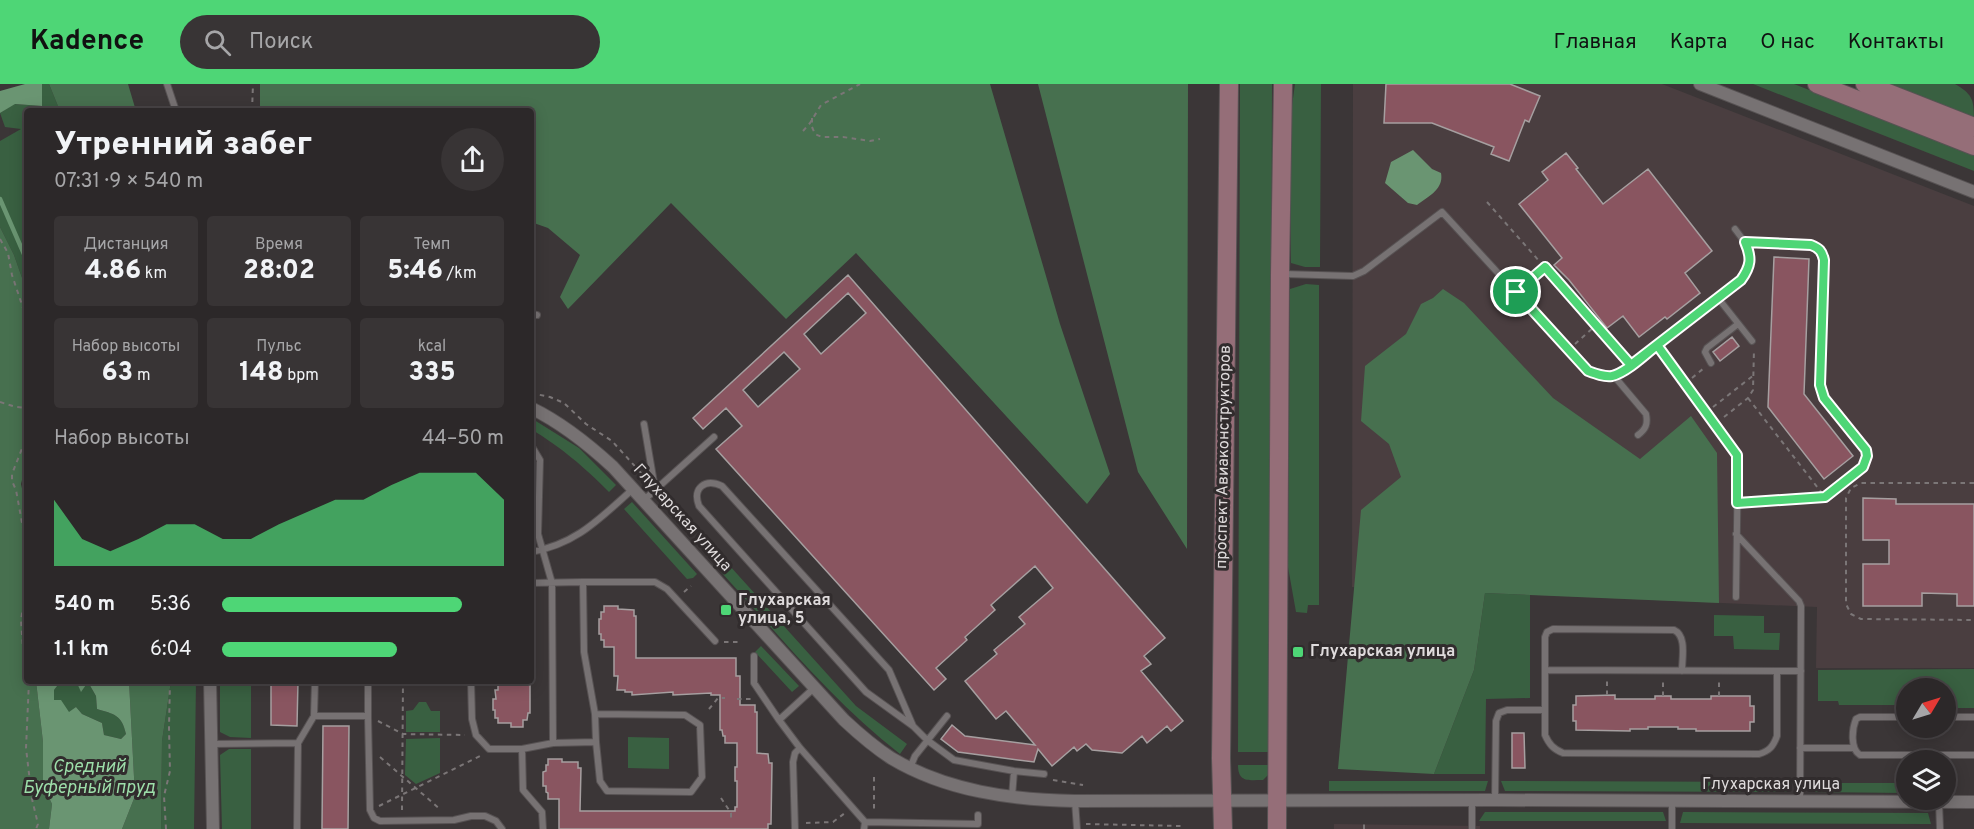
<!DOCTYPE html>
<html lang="ru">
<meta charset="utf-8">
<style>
body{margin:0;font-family:Overpass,sans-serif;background:#383435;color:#f1f3f6;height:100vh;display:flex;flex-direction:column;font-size:22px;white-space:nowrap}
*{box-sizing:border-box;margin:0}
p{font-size:20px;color:#a6a6a8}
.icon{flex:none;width:33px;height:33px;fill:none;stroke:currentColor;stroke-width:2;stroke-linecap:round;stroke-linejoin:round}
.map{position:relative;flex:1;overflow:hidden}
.sheet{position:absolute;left:24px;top:24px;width:510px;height:576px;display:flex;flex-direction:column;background:#2c2829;border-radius:6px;box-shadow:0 3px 15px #0003,0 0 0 2px #484446}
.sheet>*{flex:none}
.needle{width:39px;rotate:52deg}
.buttons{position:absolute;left:1896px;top:594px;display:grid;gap:12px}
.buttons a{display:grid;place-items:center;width:60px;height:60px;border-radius:50%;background:#2c2829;box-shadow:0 3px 15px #0003,0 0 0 2px #484446;font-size:30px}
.pin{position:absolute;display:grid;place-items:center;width:51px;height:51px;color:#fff;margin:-26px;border:3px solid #fff;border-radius:50%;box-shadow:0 2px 6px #0007}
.round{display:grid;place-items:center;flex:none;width:63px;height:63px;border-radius:32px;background:#383435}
.summary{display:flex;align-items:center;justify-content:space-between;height:102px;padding:0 30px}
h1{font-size:33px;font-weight:800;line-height:45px}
.figures{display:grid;grid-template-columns:repeat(3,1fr);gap:9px;height:102px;padding:6px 30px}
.figures div{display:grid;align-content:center;border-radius:6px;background:#383435;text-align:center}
.figures b{font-size:26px;font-weight:800}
.figures small{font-size:16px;font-weight:400}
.figures p{font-size:16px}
.chart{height:168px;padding:12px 30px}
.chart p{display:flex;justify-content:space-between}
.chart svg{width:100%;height:108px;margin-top:6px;fill:#4ed676;opacity:.7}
ul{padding:0 30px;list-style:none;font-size:20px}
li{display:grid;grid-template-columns:96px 72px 1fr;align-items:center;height:45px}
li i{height:15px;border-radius:8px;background:#4ed676}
header{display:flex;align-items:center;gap:36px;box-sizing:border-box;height:84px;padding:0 30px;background:#4ed676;color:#111}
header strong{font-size:28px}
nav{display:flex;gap:33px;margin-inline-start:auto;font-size:21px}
.search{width:420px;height:54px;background:#383435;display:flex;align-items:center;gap:15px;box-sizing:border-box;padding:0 21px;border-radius:33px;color:#a6a6a8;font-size:22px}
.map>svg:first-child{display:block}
.built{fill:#4a3e40}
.green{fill:#396041}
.forest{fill:#47704f}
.water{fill:#6a9572}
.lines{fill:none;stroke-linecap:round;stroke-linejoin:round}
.stream{stroke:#6a9572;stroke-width:4.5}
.building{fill:#895560;stroke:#a69fa0;stroke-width:1.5;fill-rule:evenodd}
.lane-casing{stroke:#575253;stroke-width:8}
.street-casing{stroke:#575253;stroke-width:14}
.secondary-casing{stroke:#575253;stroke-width:20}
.path{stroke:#7b7677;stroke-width:2;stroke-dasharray:4.5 4.5;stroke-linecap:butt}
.lane{stroke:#777273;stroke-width:6}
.street{stroke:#777273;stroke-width:12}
.secondary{stroke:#956e78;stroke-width:18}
.route-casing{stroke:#fff;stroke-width:12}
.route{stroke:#4ed676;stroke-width:8}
.poi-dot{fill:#4ed676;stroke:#312c2d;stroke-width:2}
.labels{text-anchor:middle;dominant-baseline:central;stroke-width:6;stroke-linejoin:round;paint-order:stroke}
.street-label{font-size:16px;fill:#dfdbdc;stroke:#312c2d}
.poi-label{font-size:16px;font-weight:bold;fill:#dfdbdc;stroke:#312c2d;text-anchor:start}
.water-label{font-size:18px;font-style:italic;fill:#9ddfaa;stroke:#312c2d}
</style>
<header>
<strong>Kadence</strong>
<div class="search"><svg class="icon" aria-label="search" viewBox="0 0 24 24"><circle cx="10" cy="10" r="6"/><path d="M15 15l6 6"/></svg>Поиск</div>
<nav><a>Главная</a><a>Карта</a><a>О нас</a><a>Контакты</a></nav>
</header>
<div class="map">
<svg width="1974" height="745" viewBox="0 0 1974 745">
<rect width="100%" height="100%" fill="#3b3637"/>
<path class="built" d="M1353,0H1662L1974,122V584H1816L1817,523L1352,503Z
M1334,740L1480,742V745H1334Z"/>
<path class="green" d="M42,0H49L60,27H27V208L14,171L0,143V57L21,45L5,43L0,29L14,20L41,22Z
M1240,0H1272L1270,668H1238Z
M1295,0H1321L1320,183H1305L1291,179L1290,36Z
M1753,0H1794L1974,71V87Z
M1888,0H1955C1972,10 1974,15 1974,34Z
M1306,200L1319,201V521H1308L1307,529L1296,528L1288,483L1290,205Z
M531,334L579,364L616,401L609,408C582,381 563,365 531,345Z
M632,418L697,490L693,494L687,495L624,425Z
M729,481L856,622L907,660L900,670C833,618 778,550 721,488Z
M1485,509L1530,511V614L1486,615L1485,690H1434L1474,586Z
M1714,531L1764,532V549H1780L1779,566L1734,565L1733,552H1714Z
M761,562L799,602L792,608L755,568Z
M1974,585V624H1954L1951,621H1946V604H1906V621H1839L1838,617H1818V586Z
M61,597H76L81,607L88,598L96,612L97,625C114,630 122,631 126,650L121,655L104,651L102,639L82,630L76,623L69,629L54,616V606Z
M171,597H196L194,745H161L162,657Z
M220,597H251V654L230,653L220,648Z
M419,618H426L431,627H440V648H406V627L413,626Z
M628,653L669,654V685L628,684Z
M440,654V689L416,700L405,691L406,655Z
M229,665H251V745H222L220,671Z
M1238,681H1270L1269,690L1263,696C1249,696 1238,699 1238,681Z
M1329,697H1488L1485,707H1329Z
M1501,697L1792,698L1788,708L1505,707Z
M1808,699H1906V709L1813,708Z
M1485,728H1663L1666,737H1479Z
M1683,728L1928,729L1931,740L1680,739Z"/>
<path class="forest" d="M49,0H128L136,27H60Z
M260,0H990L1060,240L1110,390L1087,420L856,169L786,235L671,119L568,225L560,213L580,171L548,144L531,138V27H260Z
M1038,0H1188L1187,465L1138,388Z
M0,143L14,171L27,208V376L21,400L27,427V597H36L43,658V701L52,720L49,745H0Z
M1443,205L1464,219L1553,314L1640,375L1691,332L1717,369L1719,519L1485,509L1474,586L1434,690L1338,685L1361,426L1401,393L1389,360L1361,337L1365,282L1406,250L1421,220L1433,214Z
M129,597H171L162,657L161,745H122L135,712Z"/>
<path class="water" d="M0,0V7L25,0H42V22L15,20L0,29Z
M1413,66L1432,85L1441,89C1444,105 1429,112 1417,121L1408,119L1385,99L1391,78Z
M36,597H61L54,606V616H61L69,628L76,623L82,630L102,639L104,651L121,655L126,650C122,631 114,630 97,625L96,612L88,598L81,608L76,597H129L135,712L122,745H49L52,720L43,701V658Z"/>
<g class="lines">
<path class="stream" d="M0,115L27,177"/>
</g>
<path class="building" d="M1386,0H1510L1540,12L1529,38L1525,36L1509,77L1491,70L1494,63L1432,39H1384Z
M1566,69L1578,84L1576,85L1603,120L1648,85L1712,167L1685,189L1700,209L1667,235L1665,233L1639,253L1623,232L1607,244L1569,196L1554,181L1562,174L1519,120L1548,96L1542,88Z
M1774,173L1809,175L1804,310L1853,372L1824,395L1768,323Z
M848,191L1165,554L1144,572L1151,580L1141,587L1183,637L1171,647L1167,642L1147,659L1142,652L1122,669L1092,666L1086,660L1077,667L1074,663L1052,682L1038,665L1034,678L958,668L941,655L952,641L965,652L1035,661L1006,627L996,635L965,597L997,570L994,566L1025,540L1019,533L1053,504L1035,482L991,521L995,526L965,553L967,556L936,584L946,595L934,606L716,365L742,342L726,324L703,345L693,334ZM848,209L866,229L821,270L804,250ZM784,268L800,285L758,323L743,306Z
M1732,253L1739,262L1720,277L1713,268Z
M1863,414L1896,415V420H1974V522H1957V510L1922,509V522H1863V480H1889V456H1863Z
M604,522H618V525L634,526V532H636V574H736V592H740V621H755V628H757V669L768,670L769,679H772L771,740H768V745H559V715H548V709L546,708V702H543V688L546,687V681H548V675H562V678H578V684H581L580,727H735V723H737V697H735V683H737V659H725V652H723L722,646H720V611H711V609L673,611V608L632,611V608H625V606H617L618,592H614V563H604V556H601V550H599V535H601V528H604Z
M271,597H298L297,642L271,641Z
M498,597H528V601H530V629H528L527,636H523V643H511V639H498V634H495V626H493V615H496L495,606H498Z
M1615,611V615H1655V612H1671V615H1711V612H1750V622H1754V638H1750V647H1696V645H1678V643H1648V645H1630V647L1576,646V637H1573V621H1576V612Z
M323,642H349L348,745H322Z
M1512,649H1524L1525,684H1512Z"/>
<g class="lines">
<g class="lane-casing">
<path id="lane" d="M167,0L176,27
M1283,190L1353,192L1364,187L1442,128L1588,287C1608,294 1613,292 1631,281L1741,196C1756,174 1750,164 1735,145
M1718,214L1752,257
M531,230L537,231
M1657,261L1738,371L1736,513
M1711,279L1705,268L1707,264L1738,240
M1614,292L1646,330C1648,340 1646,345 1638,351
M644,340L655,405
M531,361L540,376L538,450L552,499L553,659
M644,416L714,353
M1736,450L1799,517L1801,522L1800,717
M531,468C577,460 600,434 633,405
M531,499L583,498
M754,572V599L779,636
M1545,586L1801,587
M1682,587C1682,574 1687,552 1674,546L1553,545L1547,548L1545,553V651C1549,660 1553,665 1563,669L1759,670C1769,667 1773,663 1777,652V587
M368,597V632
M471,597L472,635L476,651L489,665H522
M814,604L779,636L800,664L865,738L864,745
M314,632L315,597
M1906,633H1860L1856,635C1852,645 1850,665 1860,671H1974
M1946,633H1974
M913,642L889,586L722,402C705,394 692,404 699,422L866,608L913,642L927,656L954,676L1014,687L1044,690
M596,658L595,630L584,568L583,498H655L667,505L715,557
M211,660L298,659L314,632H368L370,726L374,734L380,737L454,736L471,732H485L496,737L502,745
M1800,664H1854
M910,684L915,672L947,632
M1012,713L1014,687
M1495,716L1496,637L1499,629L1507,626H1545
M1075,717L1077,745
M1939,718L1940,745
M865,738L978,740V731
M297,745L298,659
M543,745L542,728L523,706L522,665L553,659L596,658L600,697L607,707L691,708L702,693L700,641L685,631L595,630
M795,745L793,678L795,669L800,664
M1472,745V716
M1672,745V717"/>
</g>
<g class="street-casing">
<path id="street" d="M1700,0L1974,108
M531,324C562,339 588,360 613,383L844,636C859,650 874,663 891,674C946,707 1012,716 1075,717L1495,716L1974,718
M210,597L213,745"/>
</g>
<g class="secondary-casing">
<path id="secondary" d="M1817,0L1974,62
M1865,0L1974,43
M1223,745L1221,674L1229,0
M1277,745L1280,190L1283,0"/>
</g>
<path class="path" d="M252,27L253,0
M812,34V43L815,50L822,53H843L870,57L880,55
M803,47L810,39L821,21L860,0
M1487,118L1624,273
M0,155L8,169L12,191L27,236
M1524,201L1545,183
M1575,260L1595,242
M27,289V292
M1692,294L1704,284
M27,308V309
M531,309L550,313L564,319L586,340L612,357L642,390
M1748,314L1825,413
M0,318L16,323L27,324
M1713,323L1754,291
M27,331L23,341L25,357L12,390V397L16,406L27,466
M1724,333L1748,314L1753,306L1754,265
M1974,399H1861L1851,404L1846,414V520L1851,530L1861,535L1974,536
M1747,419L1825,413L1863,383L1867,372L1866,366L1824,313L1820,301L1824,176C1822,167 1819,164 1811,161L1757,159
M27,475L26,505L21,536L23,565L27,583
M684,508L691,502
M724,558H742
M29,597L26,664L32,715L38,740L36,745
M1607,611V596
M1663,612V596
M1719,612V597
M737,615H752
M709,625L718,614H725
M378,637L403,650L465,651
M380,673L441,726
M874,693V729
M1053,696L1083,701
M721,714L731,729V734
M379,722L482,671
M402,726L403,597
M806,739L833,738L845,729
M1086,740L1181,742
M166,745L164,712L170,687L169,644L170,597
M1364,745V737"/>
<use href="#lane" class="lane"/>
<use href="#street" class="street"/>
<use href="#secondary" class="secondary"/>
</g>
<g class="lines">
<g class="route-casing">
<path id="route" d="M1516,208L1588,287C1596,290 1604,293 1612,292C1626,289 1646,270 1657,261L1737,371V419L1825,413L1863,383L1867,372L1866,366L1824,314L1820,301L1824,176C1822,167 1819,164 1811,161L1745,158C1752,174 1751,182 1741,196L1631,281L1545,183L1516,208"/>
</g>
<use href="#route" class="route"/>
</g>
<g class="poi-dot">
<rect x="720" y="520" width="12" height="12" rx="3"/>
<rect x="1292" y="562" width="12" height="12" rx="3"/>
</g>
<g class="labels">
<g class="street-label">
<text transform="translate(1224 373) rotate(-89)">проспект Авиаконструкторов</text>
<text transform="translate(682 434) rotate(48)">Глухарская улица</text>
<text x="1771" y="701">Глухарская улица</text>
</g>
<g class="poi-label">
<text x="738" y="517">Глухарская<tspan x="738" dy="18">улица, 5</tspan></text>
<text x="1310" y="568">Глухарская улица</text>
</g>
<g class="water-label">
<text x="89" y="683">Средний<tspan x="89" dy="21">Буферный пруд</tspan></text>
</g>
</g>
</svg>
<div class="buttons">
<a><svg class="needle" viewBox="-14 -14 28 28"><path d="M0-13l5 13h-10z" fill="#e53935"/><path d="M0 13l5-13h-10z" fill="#a6a6a8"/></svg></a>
<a><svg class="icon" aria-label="layers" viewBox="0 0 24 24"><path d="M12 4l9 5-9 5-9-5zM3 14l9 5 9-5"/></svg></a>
</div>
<div class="pin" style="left:1516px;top:208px;background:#1e9e55"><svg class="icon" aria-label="arrive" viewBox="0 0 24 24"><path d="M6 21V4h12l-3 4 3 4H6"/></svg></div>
<section class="sheet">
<div class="summary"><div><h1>Утренний забег</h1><p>07:31 · 9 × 540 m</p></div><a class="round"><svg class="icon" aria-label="share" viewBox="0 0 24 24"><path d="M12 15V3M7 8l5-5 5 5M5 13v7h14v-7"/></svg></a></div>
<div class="figures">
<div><p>Дистанция</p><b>4.86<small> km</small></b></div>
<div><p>Время</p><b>28:02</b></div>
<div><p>Темп</p><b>5:46<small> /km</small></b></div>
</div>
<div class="figures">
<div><p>Набор высоты</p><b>63<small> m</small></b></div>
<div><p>Пульс</p><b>148<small> bpm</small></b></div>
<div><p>kcal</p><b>335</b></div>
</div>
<div class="chart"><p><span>Набор высоты</span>44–50 m</p>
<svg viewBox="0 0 160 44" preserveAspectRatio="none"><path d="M0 44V17L10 33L20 38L30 33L40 27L50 27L60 33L70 33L80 27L90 22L100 17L110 17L120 11L130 6L140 6L150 6L160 17V44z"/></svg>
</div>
<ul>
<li><b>540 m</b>5:36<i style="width:85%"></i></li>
<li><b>1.1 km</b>6:04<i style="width:62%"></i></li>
</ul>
</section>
</div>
